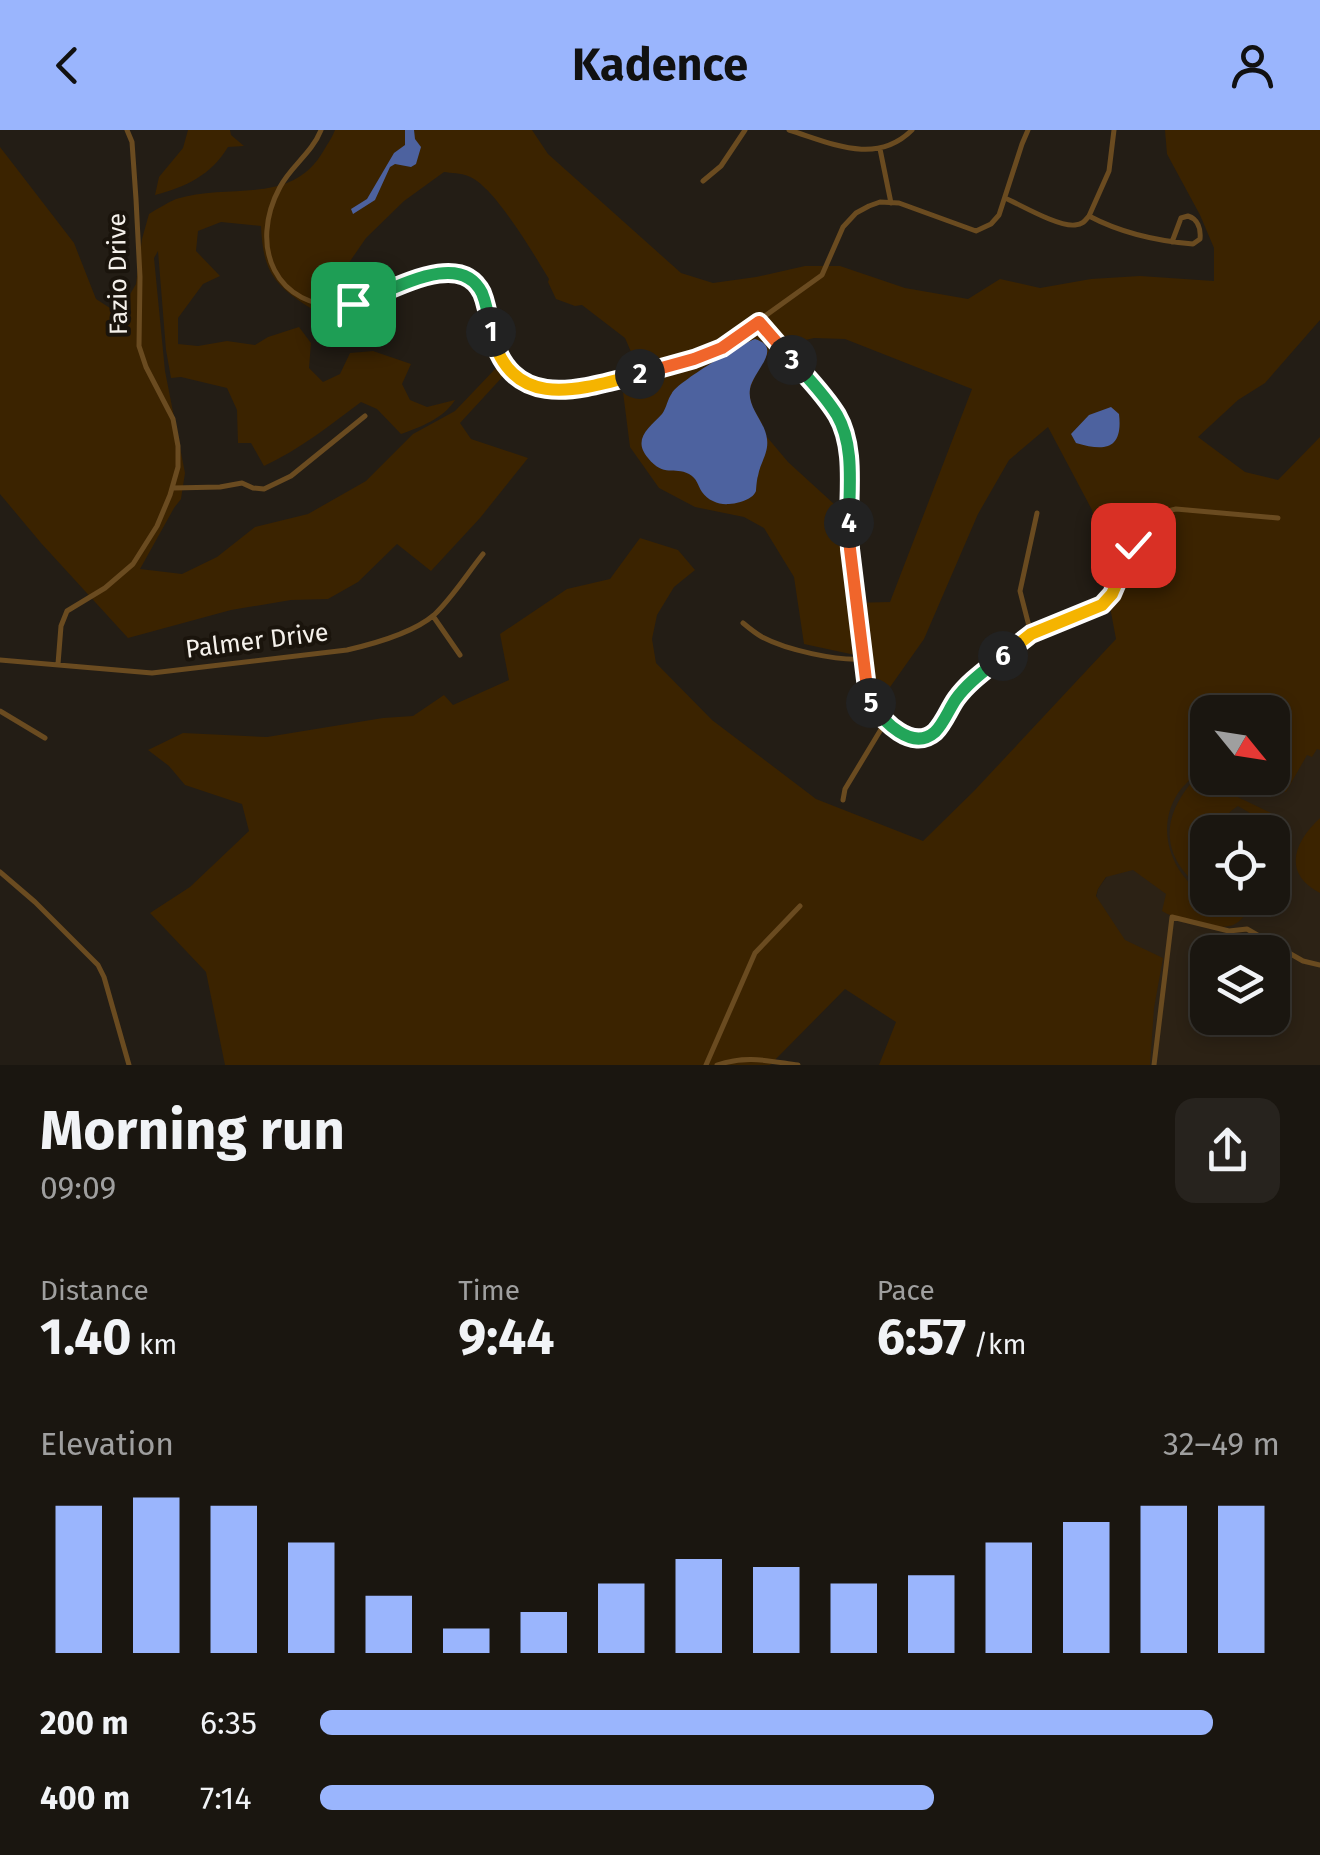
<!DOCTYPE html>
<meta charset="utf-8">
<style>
body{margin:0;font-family:"Fira Sans",sans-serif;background:#27231e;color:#f1f3f6;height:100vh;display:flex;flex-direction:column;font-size:38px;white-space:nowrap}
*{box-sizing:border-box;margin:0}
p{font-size:32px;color:#9f9f9f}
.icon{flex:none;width:55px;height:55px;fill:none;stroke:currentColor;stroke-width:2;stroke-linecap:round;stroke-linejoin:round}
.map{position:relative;height:935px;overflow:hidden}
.drawer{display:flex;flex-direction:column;background:#1a1610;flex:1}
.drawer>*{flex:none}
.needle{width:65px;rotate:120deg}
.controls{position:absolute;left:1190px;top:565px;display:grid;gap:20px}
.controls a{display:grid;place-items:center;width:100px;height:100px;border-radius:20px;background:#1a1610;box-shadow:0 5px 15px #0003,0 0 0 2px #383530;font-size:50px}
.pin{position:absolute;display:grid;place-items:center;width:85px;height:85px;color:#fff;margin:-42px;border-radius:20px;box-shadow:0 5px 15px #0006}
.km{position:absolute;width:50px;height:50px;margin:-25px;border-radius:50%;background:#222;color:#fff;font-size:28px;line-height:50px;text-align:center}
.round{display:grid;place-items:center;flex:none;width:105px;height:105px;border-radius:20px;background:#27231e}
.overview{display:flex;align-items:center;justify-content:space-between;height:170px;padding:0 40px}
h1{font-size:55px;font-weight:700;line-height:75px}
.figures{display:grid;grid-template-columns:repeat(3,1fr);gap:15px;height:170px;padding:10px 40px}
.figures div{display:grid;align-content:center}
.figures b{font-size:50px;font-weight:700}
.figures small{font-size:28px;font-weight:400}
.figures p{font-size:28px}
.chart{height:280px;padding:20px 40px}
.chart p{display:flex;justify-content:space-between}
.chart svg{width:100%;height:180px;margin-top:10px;stroke:#9ab5fd;stroke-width:6}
ul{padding:0 40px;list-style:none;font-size:32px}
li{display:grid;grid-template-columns:160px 120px 1fr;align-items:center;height:75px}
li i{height:25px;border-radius:12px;background:#9ab5fd}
header{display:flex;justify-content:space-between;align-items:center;height:130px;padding:0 40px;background:#9ab5fd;color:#111;font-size:45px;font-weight:700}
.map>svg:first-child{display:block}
.built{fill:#2c2215;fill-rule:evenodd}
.green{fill:#3b2300;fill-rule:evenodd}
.water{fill:#4d629f}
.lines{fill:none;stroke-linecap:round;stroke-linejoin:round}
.street{stroke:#6a4b20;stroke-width:5}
.split-1-casing{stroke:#fff;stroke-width:20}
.split-2-casing{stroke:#fff;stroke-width:20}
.split-3-casing{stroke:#fff;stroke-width:20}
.split-4-casing{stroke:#fff;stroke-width:20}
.split-5-casing{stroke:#fff;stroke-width:20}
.split-6-casing{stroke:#fff;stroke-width:20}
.split-7-casing{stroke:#fff;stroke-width:20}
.split-1{stroke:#22a559;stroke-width:12}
.split-2{stroke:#f5b400;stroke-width:12}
.split-3{stroke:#f0652b;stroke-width:12}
.split-4{stroke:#22a559;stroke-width:12}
.split-5{stroke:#f0652b;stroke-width:12}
.split-6{stroke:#22a559;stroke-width:12}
.split-7{stroke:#f5b400;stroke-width:12}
.labels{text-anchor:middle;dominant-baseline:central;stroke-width:8;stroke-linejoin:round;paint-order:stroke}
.street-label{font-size:25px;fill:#f5f1eb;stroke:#1a140c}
</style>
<header><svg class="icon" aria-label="back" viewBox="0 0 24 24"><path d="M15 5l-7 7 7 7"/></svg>Kadence<svg class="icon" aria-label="person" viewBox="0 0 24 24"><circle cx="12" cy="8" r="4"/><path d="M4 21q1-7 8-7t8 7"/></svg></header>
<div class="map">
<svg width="1320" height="935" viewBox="0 0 1320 935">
<rect width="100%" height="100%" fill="#231d15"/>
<path class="built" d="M1320,537V935H1121L1091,793L1098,759L1187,634L1213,563ZM1208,582H1272V648H1208ZM1208,702H1272V768H1208ZM1208,822H1272V888H1208Z"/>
<path class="green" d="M188,0H230L231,5L244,16L228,17C211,45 186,57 155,65L159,47L183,18Z
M335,0H532L548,24L681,143L713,153L756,147L805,136H840L905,158L968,169L1000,149L1040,158L1091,149L1140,146L1214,151V118L1200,85L1167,24L1165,0H1320V190L1265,253L1238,270L1198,307L1245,342L1278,350L1320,307V620L1317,619L1312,627L1307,625L1286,662L1269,653L1274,645L1273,640L1275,635L1273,633L1272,582H1208L1207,628L1200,639L1207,643L1208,648H1216L1224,651L1226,648H1238L1231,660L1213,653L1210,657L1198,651L1200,647L1194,645C1189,651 1183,656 1178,663C1154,700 1172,746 1207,767C1213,770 1223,772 1230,774L1235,768H1256C1250,777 1245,789 1235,794C1218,803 1177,790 1162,781L1166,764L1133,740L1106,747L1098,759L1096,766L1125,810L1163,828L1154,878L1150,935H879L896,892L845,859L770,935H225L206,842L150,783L190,757L249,701L242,674L185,655L169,636L148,620L183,603L267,607L383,588L413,586L444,565L453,575L509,550L500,504L567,459L610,449L640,408L678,420L695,440L674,457L657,485L652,509L656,533L712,590L816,669L923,711L974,661L1116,509L1092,380L1048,297L1009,330L978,384L924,509L883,567L874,563L869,528L804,514L794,447L764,398L744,387L695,377L659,358L630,317L622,254L566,266L533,261L506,243L460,293L471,309L528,328L480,388L431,441L397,414L358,452L328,469L291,470L231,480L128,508L41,413L0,364V17L74,113L96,169L110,178L125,173L136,154L142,109L149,84C157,79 167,73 176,69C229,52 292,77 324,20C328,13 332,8 335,0ZM444,42C451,43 461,43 468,46C494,55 534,125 549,149L548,152L556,169L575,176L582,175L625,208L638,238C608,246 572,262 541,254C527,251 517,239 508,229L497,237L455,281L413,304L366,351L308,384L255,397L217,427L182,444L140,439L174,378L181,369L185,343L165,241L154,128L158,121L166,220L171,248L181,247L227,258L237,280L238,313H251L264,336C299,320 330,295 361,272L377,279L401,304C421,297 444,288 455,270L427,277L410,270L402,254L411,234L373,221L350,223L340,244L323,252L309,238L311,213L299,197L268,207L255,215L227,211L198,216L178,214V188L203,154L220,146L196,121L198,101L221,92L261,96C263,142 274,155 312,179L333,156L366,108L404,71ZM814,208L845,209L972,259L890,472L851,473L843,395L834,374L788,332L767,307L761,291L753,278L750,267V259L755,247L767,225L788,214Z
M1192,652L1212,662L1221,659L1275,685L1278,699L1273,707L1272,702H1264L1268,695L1267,693L1238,676C1227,682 1223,691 1223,702H1208L1207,763C1164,732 1157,693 1192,652Z
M1320,688V763C1281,743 1295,711 1320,688Z"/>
<path class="water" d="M405,0H414L415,9L421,17L416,34L411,37L395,34L390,37L375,70L353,84L351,79L367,69L394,23L405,15Z
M755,209C784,218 753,241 750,259C747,278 765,291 767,309C769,323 760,333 758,346C757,347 756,360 756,361C755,363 753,366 751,367C746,371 735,374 729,374C720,375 708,371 702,362C698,356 697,348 689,344C674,336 664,348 648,328C632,309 649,298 662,284C667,277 667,270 672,263C678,252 741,214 755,209Z
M1111,277L1119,284C1123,319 1106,322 1076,313L1071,304L1089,285Z"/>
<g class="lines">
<path class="street" d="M321,0C312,23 291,36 280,57C248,116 275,180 347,176L438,142L458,144L475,154L482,163L499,225L506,237L532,256L544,260L566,261L642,244L695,229L722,217L822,145L843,97L856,83L869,76L880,72L899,73L976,101L991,94L999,85L1022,14L1028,0
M789,0C831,13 876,36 912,0
M880,19L891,73
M703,51L721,36L745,0
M1005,68C1021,75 1058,97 1075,95C1083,94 1084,92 1089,86L1109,41L1114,0
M1089,86C1121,103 1157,111 1193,114L1200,109C1201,99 1198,89 1188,86L1181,88L1172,112
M759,192L832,277L844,299L849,334L850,419L868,566C877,586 902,615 926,607C943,601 949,578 959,565C966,557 973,551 981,544C997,531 1012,516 1029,505C1052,491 1087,491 1106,471C1135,440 1120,391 1176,379L1278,388
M173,358L220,357L242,353L253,358L264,359L291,346L365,286
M433,486L460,525
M743,493C749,498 755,503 762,507C786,520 837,531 863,529
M1031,504L1020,461L1037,383
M0,530L152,543L347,520C373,514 413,503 434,485C452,468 467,444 483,424
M58,534L61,496L67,481L105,458L133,434L157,396L170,365L178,337V316L173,289L146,237L139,216L140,147L136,69L132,12L127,0
M0,581L45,608
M843,670L845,659L886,591
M0,742L35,772L98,835L104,847L129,935
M706,935L755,823L800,776
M717,935C747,925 768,931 798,935
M1154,935L1172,787L1229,801L1247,799L1303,831L1320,835"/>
</g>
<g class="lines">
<g class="split-1-casing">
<path id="split-1" d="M353,174C386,165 459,116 482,163C487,175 489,189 491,202"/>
</g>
<g class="split-2-casing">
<path id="split-2" d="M491,202C512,283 579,260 640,244"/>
</g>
<g class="split-3-casing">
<path id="split-3" d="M640,244L694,229L722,218L759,192L792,230"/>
</g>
<g class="split-4-casing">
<path id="split-4" d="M792,230C807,247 825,265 837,285C855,316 849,358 849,393"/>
</g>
<g class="split-5-casing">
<path id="split-5" d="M849,393L850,419L866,550L871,573"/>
</g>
<g class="split-6-casing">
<path id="split-6" d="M871,573C883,591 912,622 935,602C944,593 949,579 956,569C968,552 987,539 1003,526"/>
</g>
<g class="split-7-casing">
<path id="split-7" d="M1003,526L1031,504L1102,475L1112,464L1133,415"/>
</g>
<use href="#split-1" class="split-1"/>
<use href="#split-2" class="split-2"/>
<use href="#split-3" class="split-3"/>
<use href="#split-4" class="split-4"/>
<use href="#split-5" class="split-5"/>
<use href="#split-6" class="split-6"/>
<use href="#split-7" class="split-7"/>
</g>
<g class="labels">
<g class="street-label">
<text transform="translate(118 144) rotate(-91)">Fazio Drive</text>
<text transform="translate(257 511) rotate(-7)">Palmer Drive</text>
</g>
</g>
</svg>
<div class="controls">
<a><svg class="needle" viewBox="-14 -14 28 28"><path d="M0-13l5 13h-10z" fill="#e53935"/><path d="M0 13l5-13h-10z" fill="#9f9f9f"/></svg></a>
<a><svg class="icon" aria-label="locate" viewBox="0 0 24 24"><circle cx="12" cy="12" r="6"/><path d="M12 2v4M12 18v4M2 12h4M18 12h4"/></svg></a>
<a><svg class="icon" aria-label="layers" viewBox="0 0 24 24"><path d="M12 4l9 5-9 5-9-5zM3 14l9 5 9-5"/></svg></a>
</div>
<div class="pin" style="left:353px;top:174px;background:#1e9e55"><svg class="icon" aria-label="arrive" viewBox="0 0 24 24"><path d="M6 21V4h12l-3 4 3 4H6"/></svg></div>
<div class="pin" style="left:1133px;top:415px;background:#d93025"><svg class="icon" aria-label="check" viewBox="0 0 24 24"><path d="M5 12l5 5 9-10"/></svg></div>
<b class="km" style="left:491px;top:202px">1</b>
<b class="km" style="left:640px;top:244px">2</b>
<b class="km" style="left:792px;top:230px">3</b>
<b class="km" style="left:849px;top:393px">4</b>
<b class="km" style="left:871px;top:573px">5</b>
<b class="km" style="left:1003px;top:526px">6</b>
</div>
<section class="drawer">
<div class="overview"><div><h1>Morning run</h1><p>09:09</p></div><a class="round"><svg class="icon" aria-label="share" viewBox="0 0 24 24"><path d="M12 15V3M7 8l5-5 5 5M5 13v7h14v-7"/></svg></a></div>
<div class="figures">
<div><p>Distance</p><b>1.40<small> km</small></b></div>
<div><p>Time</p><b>9:44</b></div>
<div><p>Pace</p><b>6:57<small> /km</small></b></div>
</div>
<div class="chart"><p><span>Elevation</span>32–49 m</p>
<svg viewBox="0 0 160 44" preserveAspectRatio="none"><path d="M5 44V8M15 44V6M25 44V8M35 44V17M45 44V30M55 44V38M65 44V34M75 44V27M85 44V21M95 44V23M105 44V27M115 44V25M125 44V17M135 44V12M145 44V8M155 44V8"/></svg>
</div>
<ul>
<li><b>200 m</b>6:35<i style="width:93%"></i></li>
<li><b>400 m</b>7:14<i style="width:64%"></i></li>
</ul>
</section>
